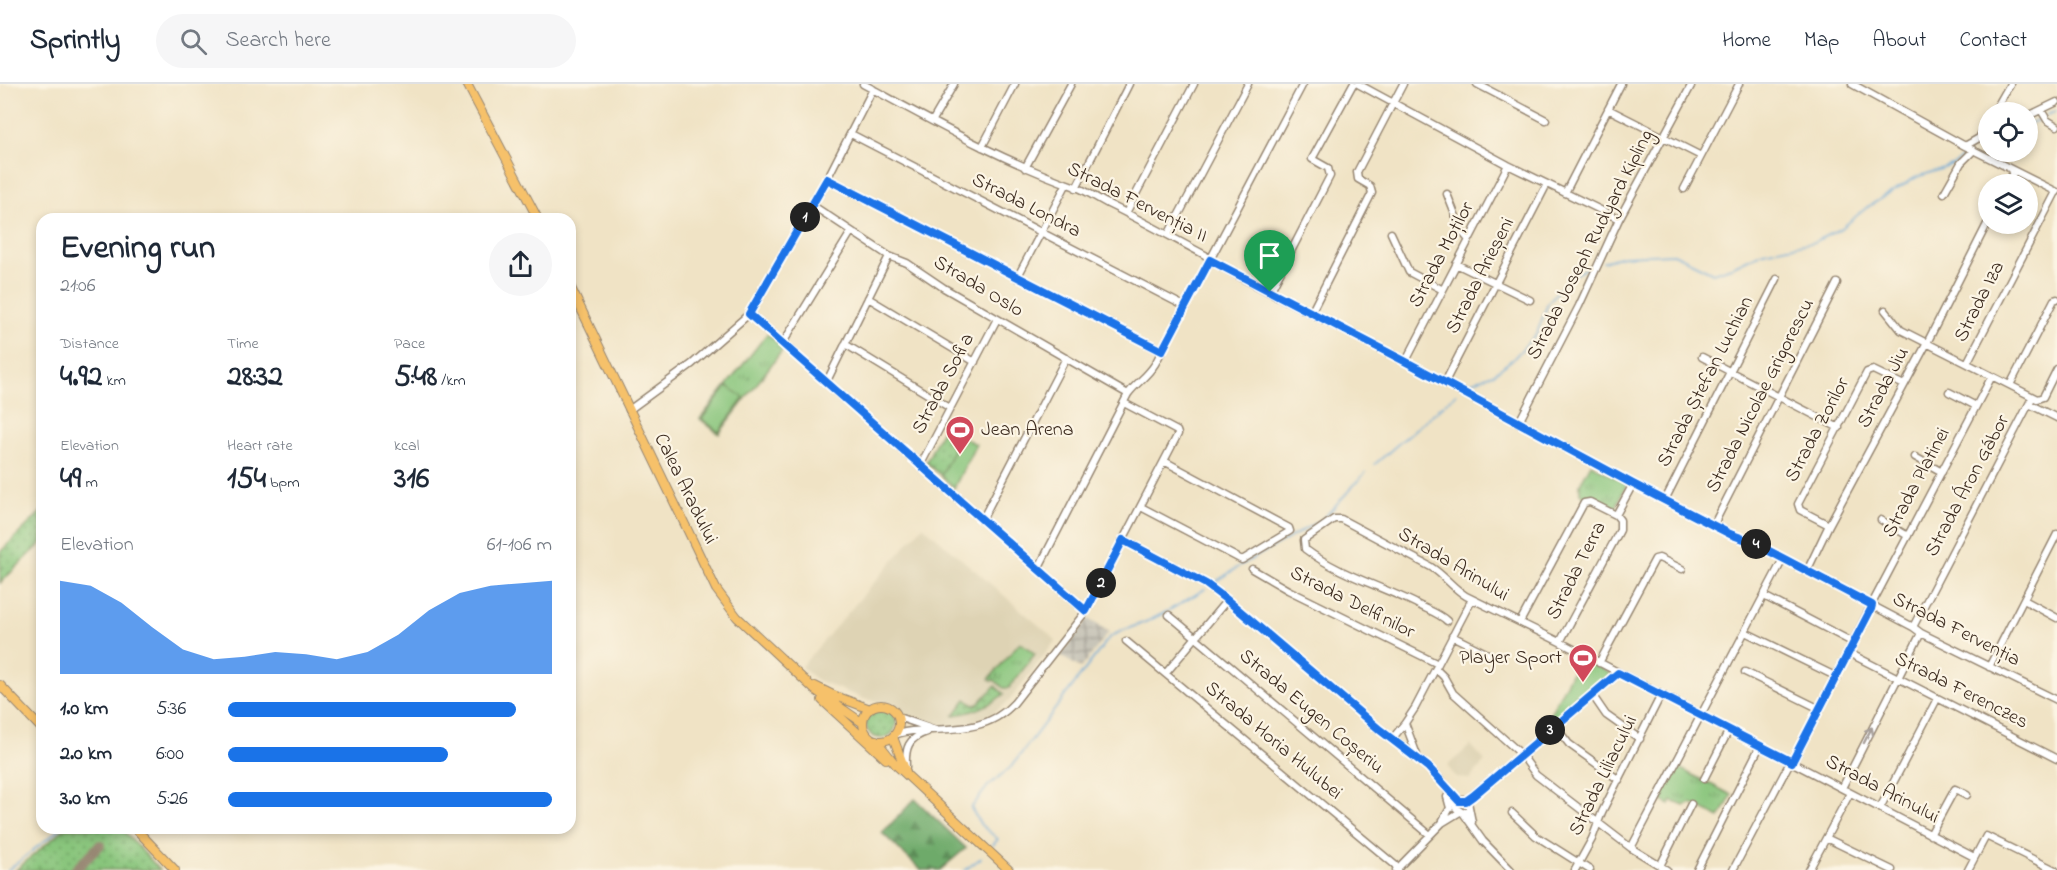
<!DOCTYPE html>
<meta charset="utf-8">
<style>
body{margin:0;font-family:"Indie Flower",sans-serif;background:#f6f6f7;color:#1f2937;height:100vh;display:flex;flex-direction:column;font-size:22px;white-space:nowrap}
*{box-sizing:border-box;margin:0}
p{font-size:20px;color:#747a83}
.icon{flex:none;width:33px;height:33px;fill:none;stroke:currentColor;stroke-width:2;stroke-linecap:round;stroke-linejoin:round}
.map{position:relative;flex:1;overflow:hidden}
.sheet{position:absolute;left:36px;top:129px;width:540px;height:621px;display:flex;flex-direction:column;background:#fff;border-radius:18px;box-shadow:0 3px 9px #0003}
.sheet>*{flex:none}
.tools{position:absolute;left:1978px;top:18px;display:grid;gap:12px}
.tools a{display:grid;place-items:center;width:60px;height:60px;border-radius:50%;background:#fff;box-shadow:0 3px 9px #0003;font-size:30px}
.pin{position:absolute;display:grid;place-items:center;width:51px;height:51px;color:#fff;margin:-62px -26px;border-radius:50% 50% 50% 0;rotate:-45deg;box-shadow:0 0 6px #0007}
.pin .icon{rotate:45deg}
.km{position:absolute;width:30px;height:30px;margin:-15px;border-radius:50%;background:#222;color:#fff;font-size:16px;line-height:30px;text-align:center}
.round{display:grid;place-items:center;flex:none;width:63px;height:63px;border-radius:32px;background:#f6f6f7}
.summary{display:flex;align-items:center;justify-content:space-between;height:102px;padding:0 24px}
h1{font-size:33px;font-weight:700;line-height:45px}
.metrics{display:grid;grid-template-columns:repeat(3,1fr);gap:9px;height:102px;padding:6px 24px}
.metrics div{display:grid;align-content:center}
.metrics b{font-size:30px;font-weight:700}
.metrics small{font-size:16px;font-weight:400}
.metrics p{font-size:16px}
.chart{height:168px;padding:12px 24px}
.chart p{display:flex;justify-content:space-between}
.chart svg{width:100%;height:108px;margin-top:6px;fill:#1a73e8;opacity:.7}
ul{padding:0 24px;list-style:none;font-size:20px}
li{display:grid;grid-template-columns:96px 72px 1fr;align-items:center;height:45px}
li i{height:15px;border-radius:8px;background:#1a73e8}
header{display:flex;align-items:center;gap:36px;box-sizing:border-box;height:84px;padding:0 30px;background:#fff;border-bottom:2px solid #e0e1e3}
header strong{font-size:28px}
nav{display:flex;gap:33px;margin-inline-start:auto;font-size:21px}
.search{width:420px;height:54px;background:#f6f6f7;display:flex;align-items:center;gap:15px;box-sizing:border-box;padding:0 21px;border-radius:33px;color:#747a83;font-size:22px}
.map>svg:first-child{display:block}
.built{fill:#ded3b4}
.industrial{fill:url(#industrial-grid)}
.grass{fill:url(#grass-dots);stroke:#62784c;stroke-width:1.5}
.forest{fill:url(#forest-firs);stroke:#546a44;stroke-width:1.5}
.park{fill:url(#park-tufts);stroke:#62784c;stroke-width:1.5}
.pitch{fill:#88c57b;stroke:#62784c;stroke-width:1.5}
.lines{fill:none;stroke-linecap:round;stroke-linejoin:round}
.stream{stroke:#63a5d7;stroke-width:1.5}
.taxiway{stroke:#968672;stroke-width:10}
.minor-casing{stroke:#968672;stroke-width:9}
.major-casing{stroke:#968672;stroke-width:10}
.minor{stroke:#fff;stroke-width:6}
.major{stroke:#f6c16b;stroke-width:8}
.oneway{stroke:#a79f9a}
.route-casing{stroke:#fff;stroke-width:12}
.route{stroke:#1a73e8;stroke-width:8}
.labels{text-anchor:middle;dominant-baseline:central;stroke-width:4.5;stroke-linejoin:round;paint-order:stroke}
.street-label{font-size:20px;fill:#3b2a1e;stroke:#fcf5e5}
.poi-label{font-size:20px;fill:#3b2a1e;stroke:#fcf5e5;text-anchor:start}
</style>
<header>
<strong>Sprintly</strong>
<div class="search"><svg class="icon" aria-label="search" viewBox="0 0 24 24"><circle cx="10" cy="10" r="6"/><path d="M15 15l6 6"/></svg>Search here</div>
<nav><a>Home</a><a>Map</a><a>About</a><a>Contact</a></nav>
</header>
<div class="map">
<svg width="2057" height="786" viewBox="0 0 2057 786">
<defs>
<pattern id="industrial-grid" width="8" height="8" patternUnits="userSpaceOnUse" patternTransform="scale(1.5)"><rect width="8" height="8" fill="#c7c4b8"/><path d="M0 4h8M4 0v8" fill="none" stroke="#a39f95"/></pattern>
<pattern id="grass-dots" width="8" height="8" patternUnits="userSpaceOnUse" patternTransform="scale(1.5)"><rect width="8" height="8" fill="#88c57b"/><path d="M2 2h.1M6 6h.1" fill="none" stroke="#70a064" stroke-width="1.8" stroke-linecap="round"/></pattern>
<pattern id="forest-firs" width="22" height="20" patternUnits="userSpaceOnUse" patternTransform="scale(1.5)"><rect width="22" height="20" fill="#6eaa6b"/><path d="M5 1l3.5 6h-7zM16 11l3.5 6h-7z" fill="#5c8b57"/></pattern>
<pattern id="park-tufts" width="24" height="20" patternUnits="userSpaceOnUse" patternTransform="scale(1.5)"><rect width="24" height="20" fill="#88c57b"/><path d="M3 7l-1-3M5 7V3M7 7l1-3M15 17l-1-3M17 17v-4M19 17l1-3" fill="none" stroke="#70a064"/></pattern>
</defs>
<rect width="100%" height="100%" fill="#fcf5e5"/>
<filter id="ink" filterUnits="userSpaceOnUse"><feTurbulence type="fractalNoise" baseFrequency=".0167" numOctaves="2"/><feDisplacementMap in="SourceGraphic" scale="12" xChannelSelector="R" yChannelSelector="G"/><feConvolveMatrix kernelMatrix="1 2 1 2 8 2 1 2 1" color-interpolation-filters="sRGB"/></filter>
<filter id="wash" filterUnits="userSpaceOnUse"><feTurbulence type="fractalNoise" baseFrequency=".008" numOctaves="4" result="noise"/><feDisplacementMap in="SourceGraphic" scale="24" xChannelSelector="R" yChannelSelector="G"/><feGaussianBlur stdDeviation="1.35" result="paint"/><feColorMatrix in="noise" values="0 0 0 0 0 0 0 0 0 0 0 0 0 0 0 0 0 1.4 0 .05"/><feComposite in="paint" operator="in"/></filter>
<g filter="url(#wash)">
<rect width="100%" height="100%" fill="#f0e3c5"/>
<path class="built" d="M923,442L1056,556L1009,617L989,632L961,642L938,641L904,631L900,624L893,619L864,615L817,596L801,583Z
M1471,661L1485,677L1470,695L1457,694L1447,682Z"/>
<path class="industrial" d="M1088,535L1109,548L1081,584L1060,572Z"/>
<path class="grass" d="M943,344L960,352L941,392L926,378Z
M42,427V459L0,499V468Z
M995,602L1004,610C989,622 973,629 954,631L966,615L974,621L978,620Z
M866 639a15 15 0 1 1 30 0a15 15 0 1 1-30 0Z
M65,744H121L160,786H16Z"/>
<path class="forest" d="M915,715L966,764L940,786H921L882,749Z"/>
<path class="park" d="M767,250L784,264L719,350L700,335Z
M1591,380L1627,400L1615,425L1587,410L1585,413L1580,409V400Z
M1020,558L1035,570L1009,604H1004L994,596L992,597L989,595Z
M1675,682L1732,711L1720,734L1691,719L1684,722L1672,717L1670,721L1659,715Z"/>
<path class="pitch" d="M727,302L744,314L719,348L702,335Z
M960,352L976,360L954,404L941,392Z
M1580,573L1611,590L1581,615L1576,611L1566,629L1562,627L1556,636L1549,632Z"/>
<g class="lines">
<path class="stream" d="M2047,31L2057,27
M2028,40L2043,34
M1975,62L1989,56
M1603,178L1623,172L1674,170L1713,189L1734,182L1763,168L1814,158L1842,144L1866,124L1915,94L1955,80L1967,68
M1464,304L1470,299L1495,289L1514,274L1537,249L1548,219L1569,193L1593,181
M1375,380L1456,310
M1214,499L1241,481L1323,435L1366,388
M993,761L998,755L981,741L971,724L988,702L1011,683L1109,554C1120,546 1131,544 1143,539C1165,530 1185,517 1205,505
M8,786L61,744
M965,786L981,774"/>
<path class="taxiway" d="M75,786L100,761"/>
</g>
</g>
<g filter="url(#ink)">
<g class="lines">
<g class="minor-casing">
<path id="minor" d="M863,0C932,37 1002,77 1076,103C1087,107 1098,115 1108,120C1141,136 1173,154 1205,171L1210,176L1246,196L1414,282L1633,400L1730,450L1752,458L1913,543L1921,549L2057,616
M1358,0L1508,81L1619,135
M1477,0L1546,36
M1852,0L1965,62L2057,108
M1608,25L1701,72
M2041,26L2047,36L2057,42
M1994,28L2010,0
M2028,32L2057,18
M933,36L954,0
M851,50L1186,223
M1965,62L1979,54L1989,36
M982,63L1015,0
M1025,84L1071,0
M827,95L1162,267
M2007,100L2014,87
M1076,104L1129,0
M1684,105L1739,0
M1565,109L1621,0
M1944,109L1961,79L1974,66
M1447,110L1462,148L1469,156
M812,121L889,172L907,179L944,204L1128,310
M1126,129L1194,0
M1391,149L1409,188L1443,206
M1168,151L1248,0
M1456,180L1530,216
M1017,194L1066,101
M1270,208L1330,92L1328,84L1312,75L1353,0
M868,214L975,278
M1885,226L1901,246L2037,315L2043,313L2057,285
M1311,229L1372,109L1370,102L1358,95L1357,88L1403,0
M749,230L1086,527
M783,259L851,148
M845,260L950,324
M1702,273L1839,344
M1406,277L1508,81
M1967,279L2056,108
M827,297L889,172
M1445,298L1547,100
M2010,301L2054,216L2057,215
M1949,308L1976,322
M2029,320L2057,334
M629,326L692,280L749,230L827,95L873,5
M1519,338L1579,222L1619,135L1692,0
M1915,373L1942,388
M921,380L997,235
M1665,416L1777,195
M1141,423L1242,476L1290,447L1289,444L1164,377
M982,436L1066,274
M1881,436L1908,452
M1714,440L1837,199
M1829,441L1800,426L1798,420L1867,288L1873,286L1904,301
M1123,456L1206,500L1227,516L1380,646L1428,683L1443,698L1456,722
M1038,485L1128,310C1136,299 1147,293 1155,280L1303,0
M1252,485L1288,506L1438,580
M1807,487L1829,441L1927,259L1989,136
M1764,512L1854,559
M2024,516L2057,534
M1169,531L1430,751
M1447,537C1439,529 1425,525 1415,519C1378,501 1338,490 1305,465L1304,456L1334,435H1341L1431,483C1444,491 1453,504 1466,512L1560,558L1974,773
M1520,538L1584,419L1590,418L1616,431
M1913,543L2032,314
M1745,548L1837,593
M1452,552L1488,570
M1126,557L1395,781L1398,786
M1560,558L1620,446V436L1616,431L1633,400
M1849,569L2057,675
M1599,579L1655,475L1659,474L1682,485
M1989,583L2057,450
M1436,585L1444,593L1453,609L1521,670L1536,691L1631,764L1667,786
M1745,588L1820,625
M1166,589L1227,516
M1593,612L1606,631L1640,655
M898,633L933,645
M1555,642L1569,660L1619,696
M895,651C906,646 916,647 928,646C959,645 991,645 1014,619L1086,527L1178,350L1177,347L1124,319
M1392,655L1405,639
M1417,675V671L1405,639L1415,624L1472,515
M906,683C905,664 908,654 927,648
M1704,695L1729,646
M1842,704L1921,549
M1466,717L1618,589
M1880,724L1937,615
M1468,726L1463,729L1456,724L1458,718L1463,715L1468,718L1472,738
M1463,729L1483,757L1511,786
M1512,729L1536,752L1590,786
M1443,736L1450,724L1447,713
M1930,751L1955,705L1967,711
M1826,754L1892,786
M1631,764L1783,475
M1660,782L1691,720
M1396,786L1442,739L1460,728
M1575,786L1592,755L1602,728L1661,611
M1697,786L1760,662
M1733,786L1788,682L1794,676L1874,516L1992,292
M1809,786L1850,709
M1968,786L1986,752L2055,786"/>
</g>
<g class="major-casing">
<path id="major" d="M467,0L538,135
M570,202L716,505L737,533L815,606L863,639
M0,601L42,645
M815,602L833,611L870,625
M822,616L886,675
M863 639a18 18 0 1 1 36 0a18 18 0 1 1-36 0Z
M893,653L906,688
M876,656L896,681L1009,786
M135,744L175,786"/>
</g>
<use href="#minor" class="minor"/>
<use href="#major" class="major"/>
</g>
<defs><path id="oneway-shaft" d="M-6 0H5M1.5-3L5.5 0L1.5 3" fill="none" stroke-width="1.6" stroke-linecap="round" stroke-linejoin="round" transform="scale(1.5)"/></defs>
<use class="oneway" href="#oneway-shaft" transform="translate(1868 651) rotate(-63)"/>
</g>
<g class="lines" filter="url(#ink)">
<g class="route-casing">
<path id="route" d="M827,95L1162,267L1210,176L1414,282L1633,400L1730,450L1752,458L1872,521L1871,525L1792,678L1618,589L1473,712L1466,717H1459L1428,683L1380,646L1227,516L1206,500L1123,456L1086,527L749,230Z"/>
</g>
<use href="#route" class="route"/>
</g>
<defs>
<g id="stadium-pin" transform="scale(1.5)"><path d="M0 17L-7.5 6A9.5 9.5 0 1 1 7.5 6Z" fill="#d1495b" stroke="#fcf5e5"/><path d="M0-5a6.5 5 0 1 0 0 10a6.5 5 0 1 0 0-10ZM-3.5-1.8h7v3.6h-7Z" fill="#fff"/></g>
</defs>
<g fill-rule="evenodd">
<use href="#stadium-pin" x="960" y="346"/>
<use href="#stadium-pin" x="1583" y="574"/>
</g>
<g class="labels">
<g class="street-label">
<text transform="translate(1137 119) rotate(27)">Strada Fervenția II</text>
<text transform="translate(1026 122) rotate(27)">Strada Londra</text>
<text transform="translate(1591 161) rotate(-63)">Strada Joseph Rudyard Kipling</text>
<text transform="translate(1442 171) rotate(-62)">Strada Moților</text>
<text transform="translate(1481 192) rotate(-63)">Strada Arieșeni</text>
<text transform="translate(978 203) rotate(31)">Strada Oslo</text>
<text transform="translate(1980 218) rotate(-63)">Strada Iza</text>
<text transform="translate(1706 298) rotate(-63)">Strada Ștefan Luchian</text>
<text transform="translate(944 300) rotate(-62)">Strada Sofia</text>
<text transform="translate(1884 304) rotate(-62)">Strada Jiu</text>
<text transform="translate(1761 312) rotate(-63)">Strada Nicolae Grigorescu</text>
<text transform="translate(1818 346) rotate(-62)">Strada Zorilor</text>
<text transform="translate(1917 399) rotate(-62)">Strada Platinei</text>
<text transform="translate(1968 402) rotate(-62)">Strada Áron Gábor</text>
<text transform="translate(685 405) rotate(64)">Calea Aradului</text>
<text transform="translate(1453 481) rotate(31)">Strada Arinului</text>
<text transform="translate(1577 487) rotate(-63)">Strada Terra</text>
<text transform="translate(1352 519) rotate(27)">Strada Delfinilor</text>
<text transform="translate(1956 546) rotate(27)">Strada Fervenția</text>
<text transform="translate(1961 607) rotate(27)">Strada Ferenczes</text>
<text transform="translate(1311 628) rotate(40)">Strada Eugen Coșeriu</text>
<text transform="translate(1273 657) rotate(40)">Strada Horia Hulubei</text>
<text transform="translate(1604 692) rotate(-64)">Strada Liliacului</text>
<text transform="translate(1882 706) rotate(28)">Strada Arinului</text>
</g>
<g class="poi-label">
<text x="981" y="346">Jean Arena</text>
<text x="1562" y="574" text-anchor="end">Player Sport</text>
</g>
</g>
</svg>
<div class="tools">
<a><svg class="icon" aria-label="locate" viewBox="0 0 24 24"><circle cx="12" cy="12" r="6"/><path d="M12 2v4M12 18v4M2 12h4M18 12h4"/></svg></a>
<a><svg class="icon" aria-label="layers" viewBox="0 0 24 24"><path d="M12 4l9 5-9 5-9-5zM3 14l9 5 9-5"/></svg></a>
</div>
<div class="pin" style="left:1270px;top:208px;background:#1e9e55"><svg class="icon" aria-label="arrive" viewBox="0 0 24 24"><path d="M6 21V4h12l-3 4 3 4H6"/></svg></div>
<b class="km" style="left:805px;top:133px">1</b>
<b class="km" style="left:1101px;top:499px">2</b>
<b class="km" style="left:1550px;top:646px">3</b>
<b class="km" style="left:1756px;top:460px">4</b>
<section class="sheet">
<div class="summary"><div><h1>Evening run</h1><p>21:06</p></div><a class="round"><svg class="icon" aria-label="share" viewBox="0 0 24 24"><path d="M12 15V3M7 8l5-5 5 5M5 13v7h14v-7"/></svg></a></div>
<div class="metrics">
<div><p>Distance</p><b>4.92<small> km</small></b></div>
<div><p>Time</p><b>28:32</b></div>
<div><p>Pace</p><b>5:48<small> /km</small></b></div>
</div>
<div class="metrics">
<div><p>Elevation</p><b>49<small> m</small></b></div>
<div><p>Heart rate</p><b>154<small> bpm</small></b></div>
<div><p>kcal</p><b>316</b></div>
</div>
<div class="chart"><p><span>Elevation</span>61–106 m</p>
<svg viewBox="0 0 160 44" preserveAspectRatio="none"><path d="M0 44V6L10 8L20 15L30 25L40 34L50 38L60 37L70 35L80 36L90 38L100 35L110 28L120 18L130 11L140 8L150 7L160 6V44z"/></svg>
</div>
<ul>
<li><b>1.0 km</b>5:36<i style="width:89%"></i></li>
<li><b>2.0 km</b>6:00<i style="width:68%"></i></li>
<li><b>3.0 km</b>5:26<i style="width:100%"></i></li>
</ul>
</section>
</div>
